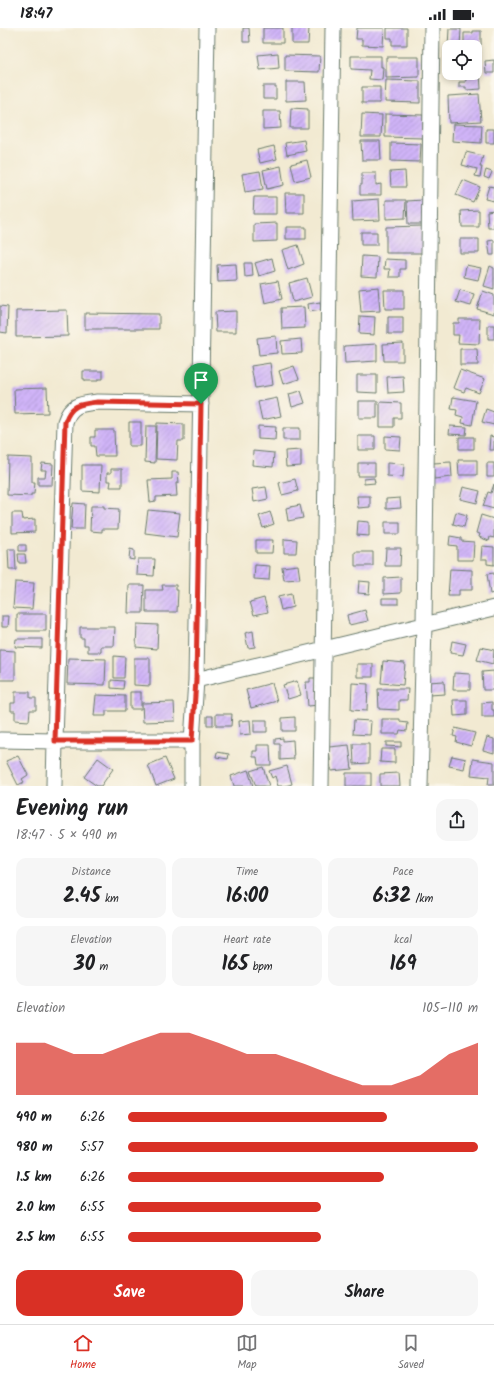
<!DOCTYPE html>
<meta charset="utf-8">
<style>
body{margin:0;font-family:Kalam,sans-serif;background:#f6f6f6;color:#202124;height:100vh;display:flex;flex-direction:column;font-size:15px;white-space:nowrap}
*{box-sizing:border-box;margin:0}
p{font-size:13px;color:#757577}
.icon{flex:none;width:22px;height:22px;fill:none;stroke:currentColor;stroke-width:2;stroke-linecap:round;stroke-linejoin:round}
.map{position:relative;height:758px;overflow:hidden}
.panel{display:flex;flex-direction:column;background:#fff;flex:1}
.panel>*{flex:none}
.controls{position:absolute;left:442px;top:12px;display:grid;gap:8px}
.controls a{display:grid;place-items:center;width:40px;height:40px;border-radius:8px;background:#fff;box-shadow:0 2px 6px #0003;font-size:20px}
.pin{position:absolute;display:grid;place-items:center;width:34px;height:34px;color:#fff;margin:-41px -17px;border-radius:50% 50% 50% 0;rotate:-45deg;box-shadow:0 0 4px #0007}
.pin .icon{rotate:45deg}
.round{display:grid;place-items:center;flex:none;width:42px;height:42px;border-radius:12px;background:#f6f6f6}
.summary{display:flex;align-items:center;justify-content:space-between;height:68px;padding:0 16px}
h1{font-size:22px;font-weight:700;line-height:30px}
.metrics{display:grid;grid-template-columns:repeat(3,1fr);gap:6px;height:68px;padding:4px 16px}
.metrics div{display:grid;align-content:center;border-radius:10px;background:#f6f6f6;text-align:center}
.metrics b{font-size:20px;font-weight:700}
.metrics small{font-size:11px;font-weight:400}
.metrics p{font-size:11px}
.chart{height:112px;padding:8px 16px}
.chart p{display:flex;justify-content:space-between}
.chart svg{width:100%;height:72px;margin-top:4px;fill:#d93025;opacity:.7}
.primary-button{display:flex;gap:8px;margin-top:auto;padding:8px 16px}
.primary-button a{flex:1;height:46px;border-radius:12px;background:#d93025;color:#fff;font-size:16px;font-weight:700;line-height:46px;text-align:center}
.primary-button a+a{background:#f6f6f6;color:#202124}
ul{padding:0 16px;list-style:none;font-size:13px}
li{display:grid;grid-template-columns:64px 48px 1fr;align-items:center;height:30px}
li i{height:10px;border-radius:5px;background:#d93025}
.status{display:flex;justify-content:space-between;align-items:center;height:28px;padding:0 20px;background:#fff;direction:ltr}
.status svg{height:11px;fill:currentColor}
.tab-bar{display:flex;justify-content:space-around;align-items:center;height:56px;border-top:1px solid #e0e0e0;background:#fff;font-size:11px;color:#757577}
.tab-bar a{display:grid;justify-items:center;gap:2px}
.tab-bar .active{color:#d93025}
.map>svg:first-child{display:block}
.building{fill:url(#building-hatch)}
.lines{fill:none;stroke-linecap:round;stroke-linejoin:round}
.minor-casing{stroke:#697a6b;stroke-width:17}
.minor{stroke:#fff;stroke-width:15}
.route-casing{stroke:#fff;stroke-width:8}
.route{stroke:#d93025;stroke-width:5}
</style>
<div class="status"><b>18:47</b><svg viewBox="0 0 49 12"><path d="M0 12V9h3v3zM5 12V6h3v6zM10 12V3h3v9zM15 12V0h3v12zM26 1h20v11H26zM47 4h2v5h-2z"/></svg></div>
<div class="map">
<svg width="494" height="758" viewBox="0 0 494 758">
<defs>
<pattern id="building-hatch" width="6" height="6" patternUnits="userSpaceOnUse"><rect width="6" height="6" fill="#d0b4f8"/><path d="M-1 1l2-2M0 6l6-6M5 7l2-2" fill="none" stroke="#a894ca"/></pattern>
</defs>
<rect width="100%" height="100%" fill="#fbf7ec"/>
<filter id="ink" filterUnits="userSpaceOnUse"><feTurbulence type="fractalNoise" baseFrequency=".025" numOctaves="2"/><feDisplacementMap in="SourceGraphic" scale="8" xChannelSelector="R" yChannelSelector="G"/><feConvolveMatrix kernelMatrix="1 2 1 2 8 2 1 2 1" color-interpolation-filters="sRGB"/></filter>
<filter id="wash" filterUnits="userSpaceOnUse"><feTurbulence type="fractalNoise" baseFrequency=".012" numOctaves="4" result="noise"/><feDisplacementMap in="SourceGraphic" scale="16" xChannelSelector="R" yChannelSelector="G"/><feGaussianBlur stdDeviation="0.9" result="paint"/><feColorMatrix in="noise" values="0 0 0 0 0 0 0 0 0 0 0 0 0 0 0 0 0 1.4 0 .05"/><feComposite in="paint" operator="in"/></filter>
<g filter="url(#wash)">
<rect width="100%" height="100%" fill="#f2ead2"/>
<g id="blocks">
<path class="building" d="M243,0H249L250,14H243Z
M263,0H283V15H263Z
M292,0H309L308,16H292Z
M357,0H384L383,18L362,17V11H356Z
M387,0H407V17H392V10H387Z
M449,1H461L460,19H448Z
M473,3H481V17H464V5H473Z
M278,25L279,40L260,42L258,27Z
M285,27L320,28L319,44L285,43Z
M351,28H381V39H383L382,52L369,51L370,42L351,41Z
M386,29H419V49L386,50Z
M475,29H479L481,61L466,62V59H459V54H466L465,45H475Z
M494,32V45H486L485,33Z
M386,52L420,53V75L385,74Z
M286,54H305L306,72L286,73Z
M263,58H276V71H263Z
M362,59H380V75H362Z
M479,66L481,93L449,95L448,68Z
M291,80L308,81V100H290Z
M263,83H280L281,100L263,101Z
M362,86L382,87L381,109H361Z
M385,86L423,87V110L385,109Z
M453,96L482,97L481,115L452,113Z
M486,101H494V115H486Z
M304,112L306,123L287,127L285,115Z
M361,113H380L381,132H362Z
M391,115L421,116L420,134L391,133Z
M274,118L277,131L260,135L257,122Z
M466,124L483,128L480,139H482L480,149L475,148L477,141L462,137Z
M307,132L311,149L295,153L291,136Z
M281,138L284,157L267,161L263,142Z
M486,142L492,144L489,151L484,149Z
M260,143L263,161L245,164L242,146Z
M405,143L406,159H391L390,144Z
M362,145H376V157L381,156V167H360V157H362Z
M463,152L480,159L473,174L456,167Z
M489,158L494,159V173L485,171Z
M285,165H304V185H286Z
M254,169H276V186H253Z
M379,171L380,192L353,193L352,173Z
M386,172H406L405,190L386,191Z
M423,172L424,196H408L407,173Z
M479,182V199H462L461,183Z
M494,182V200H488L487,183Z
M277,195V213L254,214V196Z
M422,198V225H386V199Z
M286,199H306V211H286Z
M361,204H377V217H361Z
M460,211H479V225H460Z
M494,212V227H490L488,213Z
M298,217L304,236L288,242L282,222Z
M362,228L378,229L377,249L361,248Z
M272,230L275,243L259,248L255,235Z
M385,231L405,232V241H400V249H389L390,241H384Z
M244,235H252L253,248L245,249Z
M236,236L237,253L218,254L217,237Z
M466,237L481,240L478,252L464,249Z
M490,238L494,240V261L484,258Z
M307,250L312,269L293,274L289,255Z
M278,253L282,271L265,275L261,256Z
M378,259L380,283L361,284L359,261Z
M384,262H404V281H385Z
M460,262L474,266L471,278L456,274Z
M483,263L494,267V286L477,281Z
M320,274L321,282L309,284L308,276Z
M0,278L8,279L7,305L0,304Z
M304,279L305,300L282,301L281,280Z
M67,282L68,308L16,309V283Z
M236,283V304H216L215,284Z
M85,285L159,286V301H85Z
M360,288L375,289L374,307L359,306Z
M388,289H403V306H388Z
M459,291H480L479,316L458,315L459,307H453V295H459Z
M488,297H494V311H488Z
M276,308L277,325L259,327L257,310Z
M301,311L302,325L282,326L281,313Z
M403,315V333H384L383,316Z
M377,316V333L345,335L344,318Z
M460,321H477L478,337H460Z
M270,335L273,357L255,360L251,338Z
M294,338L299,351L283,356L279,343Z
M460,342L485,351L479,365L466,360L464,364L453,360Z
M83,343H103V351H98V353H85V351H83Z
M357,347H377V365L357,364Z
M403,348L404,364L388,365L387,349Z
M47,360L48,385L15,386L14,361Z
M301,363L305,375L292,379L289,366Z
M453,369L476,373L472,397L462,395L463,389L456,387L457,382L451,381Z
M277,370L281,388L262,392L258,374Z
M359,373H377V390H359Z
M380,374L401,375V390H394V399H380Z
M486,381L494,384V397L482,394Z
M129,394H141V418H129Z
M157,395L184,396V413H178L177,432L156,431Z
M146,398H156L155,435L145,434Z
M258,398L276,399L275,412L258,411Z
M450,398L467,399L466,407L449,406Z
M283,400H300V412H283Z
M95,402H114L115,428H96L95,418H91V409H95Z
M358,408H375V422H358Z
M385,408L401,409L400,422L385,421Z
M490,408L494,409V422H489Z
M459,409H474V421H459Z
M301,422V438L286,439L285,423Z
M253,423L274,425L273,439L252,437Z
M8,429L32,430V454H35L34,466H31V468L7,467Z
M458,432H477V447H459Z
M451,434L452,449L434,451L433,435Z
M42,435L53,436L52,457H38V449H45L46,442H41Z
M358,435H375V448H358Z
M387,435L404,436L403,449L387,448Z
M487,435H494V449H487Z
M82,437H101L100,464L82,463Z
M111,441H122V459H110L111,453H107V445H111Z
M172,444H178L179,455H176L177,468L156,469V473L150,474L148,452L172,451Z
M374,450L375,455L364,456V451Z
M295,451L298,463L282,467L279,455Z
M494,456V481L483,478L488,464L491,465Z
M266,459L268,471L254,474L252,461Z
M463,459L480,463L477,475L460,471Z
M357,468H370V479L358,480Z
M400,470L401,480L386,481V471Z
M73,475L85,476L84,501H71Z
M300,477L303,490L288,493L286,480Z
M91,478H104V480L119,481L118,501H102V504L90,503Z
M148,482L180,485L177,509L145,505Z
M270,484L274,496L263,500L259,488Z
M456,484L467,487L464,499L453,496Z
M12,485H22L23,492L35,491V504L12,505Z
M481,487L494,491V510L490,509L489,513L479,509L480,506L476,505Z
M358,493L369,494V508L357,507Z
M385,494H400V506H385Z
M450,508L461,510V513L474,514L473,532H457V518L449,517Z
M284,511L297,512L296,525H284Z
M256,512H273L272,525H256Z
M19,517H26V523H19Z
M482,518L494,519V537L487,536V531H481Z
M386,520H401L400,538H385Z
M8,521H15L16,542H9Z
M130,521L134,522V532L129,531Z
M355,524H373V538H355Z
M18,526H25L26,535H19Z
M138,531H155L154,548L137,547Z
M255,537L270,538L269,552L254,551Z
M298,537L300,551L284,552L282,539Z
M450,541L472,542V562H459V568H448Z
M494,545V565L490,566L487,546Z
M401,549V565L384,566V550Z
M359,553L370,554L369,566L358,565Z
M15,554L34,555L32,581L13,580Z
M129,557H144L143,585H128Z
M162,557H176V562H178L177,584H146V562H163Z
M291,566L293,579L281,582L278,569Z
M264,570L268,584L254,587L250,574Z
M382,570H398V576H382Z
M365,582L368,593L349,597L347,587Z
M17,586H46V603H17Z
M2,588H9L8,599H2Z
M137,596L158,597L157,621L136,619Z
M80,599H115L114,618H101V624H88V617H84V610H80Z
M253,603L255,619L248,620L245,605Z
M16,611H42V620L15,619Z
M452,613L466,616L463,627L450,625Z
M481,619L494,622L493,636L477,632Z
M0,622L15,623V652H0Z
M114,628L125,629L124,650H114Z
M68,630L106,631L105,657L67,656Z
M134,630H150V658L134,657Z
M383,633L405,635L403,657L381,655Z
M357,636H373V649H357Z
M494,643V662H483L482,644Z
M454,645L470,646V662H453Z
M310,650H317L319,677L308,678L306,654H310Z
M111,652L124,653L123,661L111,660Z
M297,653L301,667L288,671L283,657Z
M444,653L445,666L429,667L428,654Z
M272,655L277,673L251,680L246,662Z
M352,655L368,656L367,683L351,682Z
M378,661H408L407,672H399V682L379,681Z
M15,664H30V670H36V682H30L29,693L15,692V683H11V675H15Z
M130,664H141V681H130Z
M96,667L125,668V683H106V688H94Z
M453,672H467V687L454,688Z
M174,674L175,693L143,694L142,675Z
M492,674V682H494V689H482V675Z
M216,686H232L231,698H216Z
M207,688H213V697H207Z
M295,689V703H282V690Z
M382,691H400V694L408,695L407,703L400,702L399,706H382Z
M250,692L251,706L240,707L239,693Z
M254,692H267V704H254Z
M354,692L371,693L370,707L353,706Z
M455,700L475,705L471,718L456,714L457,709L453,708Z
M487,709L494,711V725L483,722Z
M283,710V713L293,712L294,731L280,732V716H275V711Z
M386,714H401V719L386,718Z
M353,716H369V735L354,736Z
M257,717H270L271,737H258L257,729H253V723H257Z
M349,717L352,741L331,743L329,719Z
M381,721H395V735L380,734Z
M217,724L229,726L228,731L216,729Z
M18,728L28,747L22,751L24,754L18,757L6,733Z
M452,728L466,731L464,741L449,738Z
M98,730L113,741L101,758H97L84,749Z
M165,730L174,751L156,758L148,737Z
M473,731L494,734V757H488L489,749L471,747Z
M287,738L292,756L285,758H278L275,748L272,750L269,743Z
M263,739L269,758H256L250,743Z
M248,742L253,758H234L231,748Z
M346,745H371V758H346Z
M399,745L400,758H380V746Z"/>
</g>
</g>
<g filter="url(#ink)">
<use href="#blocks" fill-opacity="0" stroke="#697a6b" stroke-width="1"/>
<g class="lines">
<g class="minor-casing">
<path id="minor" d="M196,652L494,580
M0,712L55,713H192
M54,758L55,713L65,394C71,376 81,376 97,374L201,376
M192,758V713L196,652L207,0
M321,758L333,0
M420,758L424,596L432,0"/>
</g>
<use href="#minor" class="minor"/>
</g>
</g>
<g class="lines" filter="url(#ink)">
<g class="route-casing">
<path id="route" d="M97,374L201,376L196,652L192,713H55L65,394C71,376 81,376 97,374Z"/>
</g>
<use href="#route" class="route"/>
</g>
</svg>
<div class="controls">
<a><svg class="icon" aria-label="locate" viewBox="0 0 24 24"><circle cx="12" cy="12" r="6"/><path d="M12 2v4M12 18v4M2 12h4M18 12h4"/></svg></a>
</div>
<div class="pin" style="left:201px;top:376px;background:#1e9e55"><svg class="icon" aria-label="arrive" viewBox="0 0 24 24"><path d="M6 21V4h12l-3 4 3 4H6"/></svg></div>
</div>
<section class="panel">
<div class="summary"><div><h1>Evening run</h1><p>18:47 · 5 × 490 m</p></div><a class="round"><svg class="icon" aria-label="share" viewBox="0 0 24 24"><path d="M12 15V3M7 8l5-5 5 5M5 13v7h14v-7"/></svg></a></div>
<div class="metrics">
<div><p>Distance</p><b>2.45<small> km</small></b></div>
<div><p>Time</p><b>16:00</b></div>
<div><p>Pace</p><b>6:32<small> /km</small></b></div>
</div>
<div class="metrics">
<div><p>Elevation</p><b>30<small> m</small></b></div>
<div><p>Heart rate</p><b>165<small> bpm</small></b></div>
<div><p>kcal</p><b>169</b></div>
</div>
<div class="chart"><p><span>Elevation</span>105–110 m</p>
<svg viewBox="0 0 160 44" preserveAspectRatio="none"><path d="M0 44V12L10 12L20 19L30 19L40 12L50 6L60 6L70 12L80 19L90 19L100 25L110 32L120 38L130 38L140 32L150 19L160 12V44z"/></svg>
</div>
<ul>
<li><b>490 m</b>6:26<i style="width:74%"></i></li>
<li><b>980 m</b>5:57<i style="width:100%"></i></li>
<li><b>1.5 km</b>6:26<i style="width:73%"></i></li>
<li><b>2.0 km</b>6:55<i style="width:55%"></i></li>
<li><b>2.5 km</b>6:55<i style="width:55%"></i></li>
</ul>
<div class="primary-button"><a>Save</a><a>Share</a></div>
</section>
<nav class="tab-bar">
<a class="active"><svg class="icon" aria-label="home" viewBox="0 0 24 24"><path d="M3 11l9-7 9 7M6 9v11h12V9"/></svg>Home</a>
<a><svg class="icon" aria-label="map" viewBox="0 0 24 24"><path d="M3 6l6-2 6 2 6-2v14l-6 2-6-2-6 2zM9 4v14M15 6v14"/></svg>Map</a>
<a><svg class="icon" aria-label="saved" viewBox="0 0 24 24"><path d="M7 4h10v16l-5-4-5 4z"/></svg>Saved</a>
</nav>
